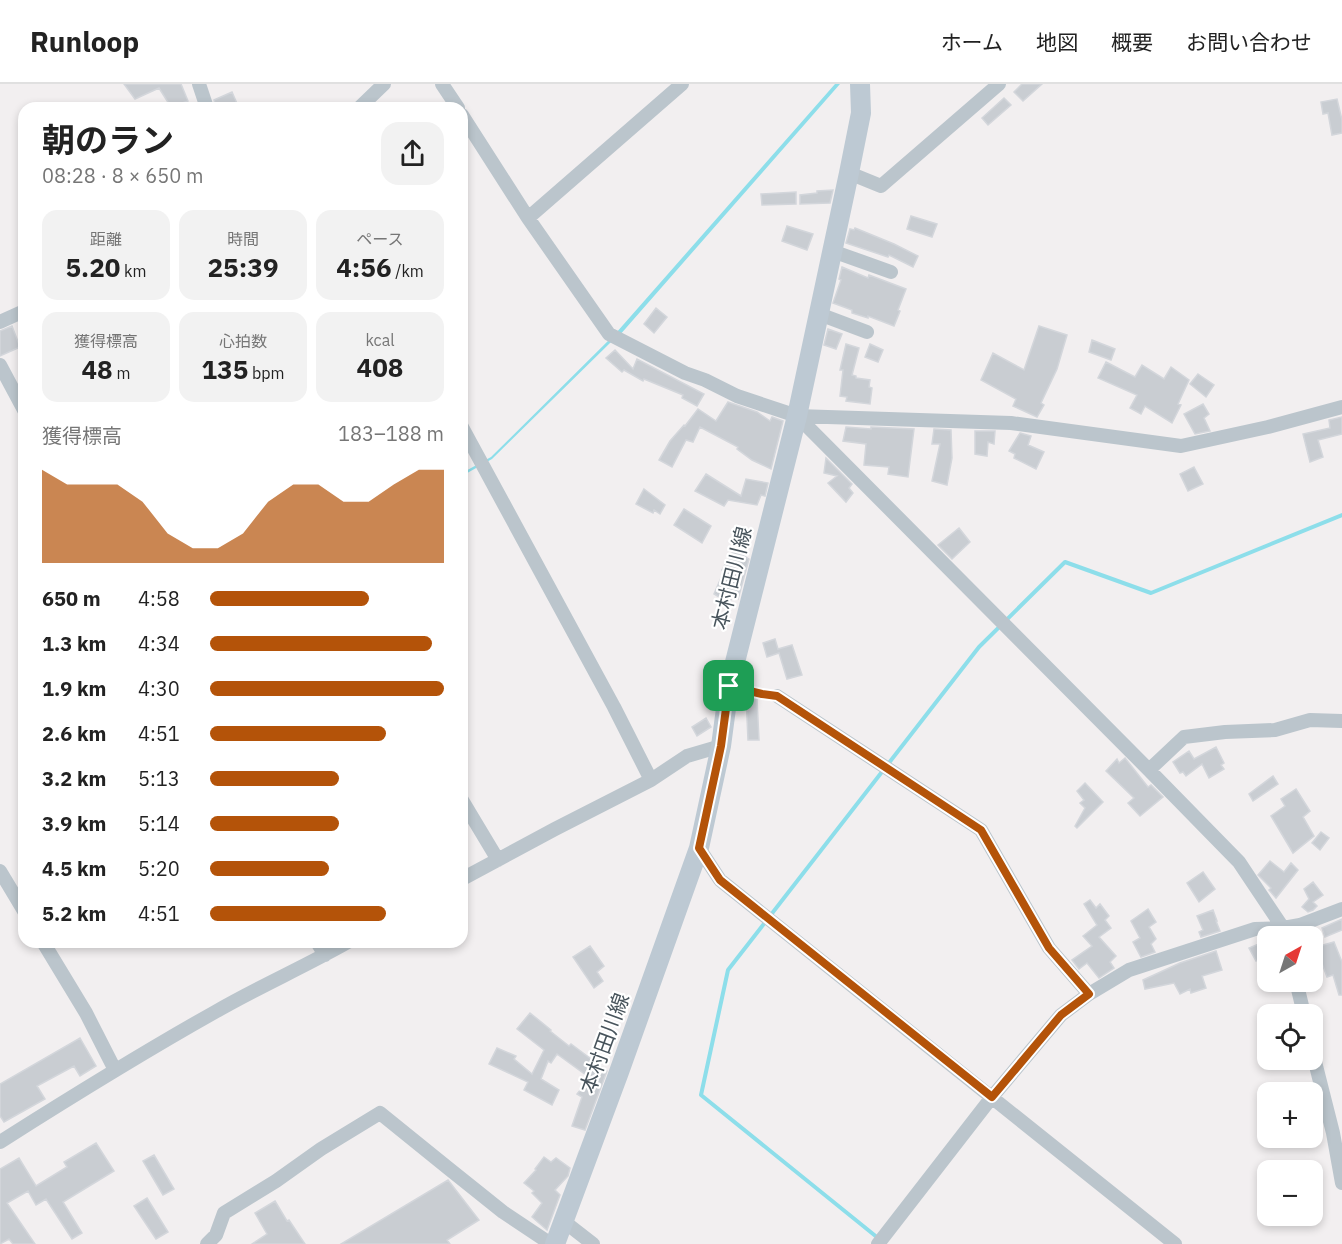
<!DOCTYPE html>
<html lang="ja">
<meta charset="utf-8">
<style>
body{margin:0;font-family:"IBM Plex Sans","Noto Sans JP",sans-serif;background:#f2f2f2;color:#222;height:100vh;display:flex;flex-direction:column;font-size:22px;white-space:nowrap}
*{box-sizing:border-box;margin:0}
p{font-size:20px;color:#767676}
.icon{flex:none;width:33px;height:33px;fill:none;stroke:currentColor;stroke-width:2;stroke-linecap:round;stroke-linejoin:round}
.map{position:relative;flex:1;overflow:hidden}
.sheet{position:absolute;left:18px;top:18px;width:450px;height:846px;display:flex;flex-direction:column;background:#fff;border-radius:18px;box-shadow:0 3px 9px #0003}
.sheet>*{flex:none}
.needle{width:39px;rotate:39deg}
.buttons{position:absolute;left:1257px;top:842px;display:grid;gap:12px}
.buttons a{display:grid;place-items:center;width:66px;height:66px;border-radius:12px;background:#fff;box-shadow:0 3px 9px #0003;font-size:30px}
.pin{position:absolute;display:grid;place-items:center;width:51px;height:51px;color:#fff;margin:-26px;border-radius:12px;box-shadow:0 3px 9px #0006}
.round{display:grid;place-items:center;flex:none;width:63px;height:63px;border-radius:18px;background:#f2f2f2}
.summary{display:flex;align-items:center;justify-content:space-between;height:102px;padding:0 24px}
h1{font-size:33px;font-weight:700;line-height:45px}
.figures{display:grid;grid-template-columns:repeat(3,1fr);gap:9px;height:102px;padding:6px 24px}
.figures div{display:grid;align-content:center;border-radius:15px;background:#f2f2f2;text-align:center}
.figures b{font-size:26px;font-weight:700}
.figures small{font-size:16px;font-weight:400}
.figures p{font-size:16px}
.chart{height:168px;padding:12px 24px}
.chart p{display:flex;justify-content:space-between}
.chart svg{width:100%;height:108px;margin-top:6px;fill:#b45309;opacity:.7}
ul{padding:0 24px;list-style:none;font-size:20px}
li{display:grid;grid-template-columns:96px 72px 1fr;align-items:center;height:45px}
li i{height:15px;border-radius:8px;background:#b45309}
header{display:flex;align-items:center;gap:36px;box-sizing:border-box;height:84px;padding:0 30px;background:#fff;border-bottom:2px solid #e0e0e0}
header strong{font-size:28px}
nav{display:flex;gap:33px;margin-inline-start:auto;font-size:21px}
.map>svg:first-child{display:block}
.water{fill:#8ddeea}
.lines{fill:none;stroke-linecap:round;stroke-linejoin:round}
.stream{stroke:#8ddeea;stroke-width:4}
.building{fill:#c9cdd2;stroke:#d3d6db;stroke-width:1.5}
.service{stroke:#bbc5cc;stroke-width:7}
.minor{stroke:#bbc5cc;stroke-width:14}
.secondary{stroke:#bdc9d3;stroke-width:20}
.route-casing{stroke:#fff;stroke-width:12}
.route{stroke:#b45309;stroke-width:8}
.labels{text-anchor:middle;dominant-baseline:central;stroke-width:4.5;stroke-linejoin:round;paint-order:stroke}
.street-label{font-size:21px;fill:#48545c;stroke:#fff}
</style>
<header>
<strong>Runloop</strong>
<nav><a>ホーム</a><a>地図</a><a>概要</a><a>お問い合わせ</a></nav>
</header>
<div class="map">
<svg width="1342" height="1160" viewBox="0 0 1342 1160">
<rect width="100%" height="100%" fill="#f2eff0"/>
<path class="water" d="M835,0H840L619,252L610,259L492,375L462,392V389L491,373L616,249Z"/>
<g class="lines">
<path class="stream" d="M878,1154L701,1011L728,886L979,563L1065,478L1151,509L1342,431"/>
</g>
<path class="building" d="M124,0H181L188,17L171,23L159,4L135,15Z
M1022,0H1042L1023,17L1014,8Z
M232,8L239,24H216L214,16Z
M1004,14L1011,21L988,41L982,34Z
M1337,15L1342,36V49L1332,51L1328,29L1323,30L1321,18Z
M833,106L830,119L800,120V111L817,109V107Z
M796,108V120L762,121L761,110Z
M911,132L937,140L932,153L907,145Z
M787,142L813,150L807,166L782,157Z
M855,144L894,160L918,172L913,183L889,171L888,173L846,159L850,145L854,146Z
M842,183L868,194L869,191L906,205L898,226L900,227L894,242L868,232V234L852,229V226L833,219L841,196L839,195Z
M656,224L667,233L654,249L644,240Z
M12,242L20,263L0,272V247Z
M1039,242L1067,251L1057,285L1041,319L1044,321L1037,333L1013,322L1016,315L981,296L993,269L1024,286Z
M828,245L842,250L836,265L824,261Z
M1092,256L1115,265L1111,276L1089,268Z
M846,260L859,264L852,291L856,292V294L870,296L869,303L872,304L870,320L846,317L847,313L840,312L843,286H840Z
M870,260L883,266L878,278L865,273Z
M615,266L633,285L637,275L704,310L697,322L682,314L683,311L644,295L643,297L624,286L622,288L606,274Z
M1106,278L1135,293L1142,281L1164,295L1171,283L1189,296L1178,320L1181,321L1172,339L1145,322L1141,330L1130,324L1137,311L1098,294Z
M1198,290L1214,301L1206,313L1190,300Z
M728,318L757,328L770,337L772,333L783,337L771,385L752,376L737,365L738,363L700,343L693,358L686,356L672,383L659,376L670,357L684,341L685,342L698,325L716,337Z
M1203,320L1209,330L1204,334L1210,347L1195,350L1184,330Z
M1342,333V350L1318,356L1323,373L1310,378L1303,350L1330,344L1329,336Z
M846,343L871,345V343L914,345L908,393L888,390L889,383L864,381L866,360L843,357Z
M934,345L951,346L952,374L947,401L932,397L940,360H932Z
M975,347H995L994,360L988,358L987,372L975,370Z
M1020,349L1031,352L1028,361L1044,368L1036,385L1014,374L1015,370L1009,367Z
M826,374L852,400L849,404L853,409L846,418L828,399L837,392L824,389Z
M1194,383L1203,400L1188,407L1180,390Z
M706,390L741,412L746,395L768,399L765,412L761,411L757,421L728,416L724,422L695,407Z
M644,405L665,421L660,430L654,426L653,429L636,420Z
M684,425L711,442L702,459L674,441Z
M959,444L970,458L952,475L938,461Z
M734,466L749,475L738,515L733,512L729,519L714,510L724,487L722,486Z
M775,555L778,565L792,561L802,591L787,595L779,569L767,573L763,559Z
M746,612L757,615L759,656H748Z
M706,634L711,643L697,652L692,643Z
M1216,663L1224,679L1221,681L1224,685L1209,694L1202,680L1186,692L1183,688L1180,689L1173,678L1189,667L1194,675Z
M1125,674L1148,703L1151,701L1163,713L1140,732L1128,719L1134,714L1106,687L1117,675L1119,679Z
M1273,692L1278,700L1253,717L1249,710Z
M1085,699L1103,718L1077,744L1075,742L1085,724L1080,719L1084,716L1077,707Z
M1296,705L1310,727L1303,733L1314,752L1293,769L1271,732L1285,722L1281,715Z
M1321,748L1329,754L1320,766L1312,759Z
M1270,777L1284,788L1291,779L1298,786L1276,814L1269,806L1271,804L1258,791Z
M1203,788L1215,805L1199,818L1187,799Z
M1313,798L1323,811L1313,818L1317,822L1313,826L1308,828L1302,823L1309,815L1304,805Z
M1090,816L1096,824L1100,820L1109,832L1105,836L1111,844L1099,853L1116,872L1110,878L1114,884L1099,894L1087,879L1079,885L1072,876L1092,862L1083,852L1097,841L1084,820Z
M1148,825L1156,838L1149,843L1156,855L1151,860L1155,868L1141,873L1133,858L1140,854L1131,837Z
M1213,826L1217,837H1216L1220,847L1201,853L1199,848L1203,846L1197,832Z
M1342,835V846L1325,853L1322,844Z
M1268,856V871L1256,877L1249,864Z
M1334,858L1342,878V911H1339L1333,891L1327,893L1316,863Z
M590,862L604,882L597,888L603,897L594,904L573,873Z
M1216,867L1222,886L1202,892L1206,904L1191,909L1190,905L1180,910L1174,899L1145,905L1143,896L1180,879Z
M530,929L551,946L550,947L569,962L571,960L607,987L585,1046L572,1042L582,1013L577,1010L590,994L557,970L551,979L548,977L541,995L559,1006L552,1021L524,1006L528,998L489,980L497,964L516,972L514,975L532,990L544,966L517,945Z
M80,954L96,982L80,992L74,982L37,1002L45,1015L4,1038L0,1032V1000Z
M96,1059L114,1087L63,1118L82,1149L72,1155L46,1115L36,1121L28,1107L7,1119L35,1160H13L9,1155L0,1160V1085L19,1074L36,1102L67,1083L64,1078Z
M154,1071L174,1105L163,1111L143,1077Z
M544,1073L551,1078L556,1074L570,1084L568,1092L555,1106L560,1111L547,1146L532,1133L542,1119L532,1109L534,1107L524,1099L536,1086L535,1085Z
M448,1096L479,1136L447,1156L450,1160H341Z
M147,1114L168,1148L156,1155L134,1122Z
M275,1117L287,1137L289,1136L305,1160H252L267,1150L255,1129Z"/>
<g class="lines">
<path class="service" d="M730,602L762,610L777,612"/>
<path class="minor" d="M199,0L207,24
M442,0L458,24
M359,24L384,0
M462,31L528,134L609,250L685,289L705,296L737,312L797,332L1011,339L1181,362L1268,343L1342,323
M849,89L881,102L999,0
M528,134L682,0
M832,167L891,188
M819,230L867,248
M0,238L24,227
M0,281L24,326
M797,332L1149,686L1239,778L1283,844L1285,852
M462,343L614,623L651,696
M777,612L981,746L1049,864L1089,910
M1149,686L1184,653L1225,648L1275,646L1310,636L1342,637
M462,716L498,776
M699,764L720,796L1175,1160
M0,787L24,827
M462,795L555,745L651,696L687,672L721,662
M43,858L86,929L115,986
M317,858L325,871
M1296,897L1304,930
M1312,966L1333,1049L1342,1099
M0,1058C71,1013 142,969 215,928C258,903 304,883 348,858
M565,1136L566,1139L593,1160
M207,1160L216,1151L224,1129L276,1097L321,1065L380,1029L448,1084L503,1128L551,1160
M878,1160L992,1013L1061,931L1089,910L1129,886L1255,845L1283,844L1300,841L1342,825"/>
<path class="secondary" d="M555,1160L619,988L699,764L721,662L729,602L797,332L849,89L861,29L860,0"/>
</g>
<g class="lines">
<g class="route-casing">
<path id="route" d="M729,602L762,610L777,612L981,746L1049,864L1089,910L1061,931L992,1013L720,796L699,764L721,662Z"/>
</g>
<use href="#route" class="route"/>
</g>
<g class="labels">
<g class="street-label">
<text transform="translate(731 494) rotate(-76)">本村田川線</text>
<text transform="translate(604 959) rotate(-70)">本村田川線</text>
</g>
</g>
</svg>
<div class="buttons">
<a><svg class="needle" viewBox="-14 -14 28 28"><path d="M0-13l5 13h-10z" fill="#e53935"/><path d="M0 13l5-13h-10z" fill="#767676"/></svg></a>
<a><svg class="icon" aria-label="locate" viewBox="0 0 24 24"><circle cx="12" cy="12" r="6"/><path d="M12 2v4M12 18v4M2 12h4M18 12h4"/></svg></a>
<a>+</a>
<a>−</a>
</div>
<div class="pin" style="left:729px;top:602px;background:#1e9e55"><svg class="icon" aria-label="arrive" viewBox="0 0 24 24"><path d="M6 21V4h12l-3 4 3 4H6"/></svg></div>
<section class="sheet">
<div class="summary"><div><h1>朝のラン</h1><p>08:28 · 8 × 650 m</p></div><a class="round"><svg class="icon" aria-label="share" viewBox="0 0 24 24"><path d="M12 15V3M7 8l5-5 5 5M5 13v7h14v-7"/></svg></a></div>
<div class="figures">
<div><p>距離</p><b>5.20<small> km</small></b></div>
<div><p>時間</p><b>25:39</b></div>
<div><p>ペース</p><b>4:56<small> /km</small></b></div>
</div>
<div class="figures">
<div><p>獲得標高</p><b>48<small> m</small></b></div>
<div><p>心拍数</p><b>135<small> bpm</small></b></div>
<div><p>kcal</p><b>408</b></div>
</div>
<div class="chart"><p><span>獲得標高</span>183–188 m</p>
<svg viewBox="0 0 160 44" preserveAspectRatio="none"><path d="M0 44V6L10 12L20 12L30 12L40 19L50 32L60 38L70 38L80 32L90 19L100 12L110 12L120 19L130 19L140 12L150 6L160 6V44z"/></svg>
</div>
<ul>
<li><b>650 m</b>4:58<i style="width:68%"></i></li>
<li><b>1.3 km</b>4:34<i style="width:95%"></i></li>
<li><b>1.9 km</b>4:30<i style="width:100%"></i></li>
<li><b>2.6 km</b>4:51<i style="width:75%"></i></li>
<li><b>3.2 km</b>5:13<i style="width:55%"></i></li>
<li><b>3.9 km</b>5:14<i style="width:55%"></i></li>
<li><b>4.5 km</b>5:20<i style="width:51%"></i></li>
<li><b>5.2 km</b>4:51<i style="width:75%"></i></li>
</ul>
</section>
</div>
